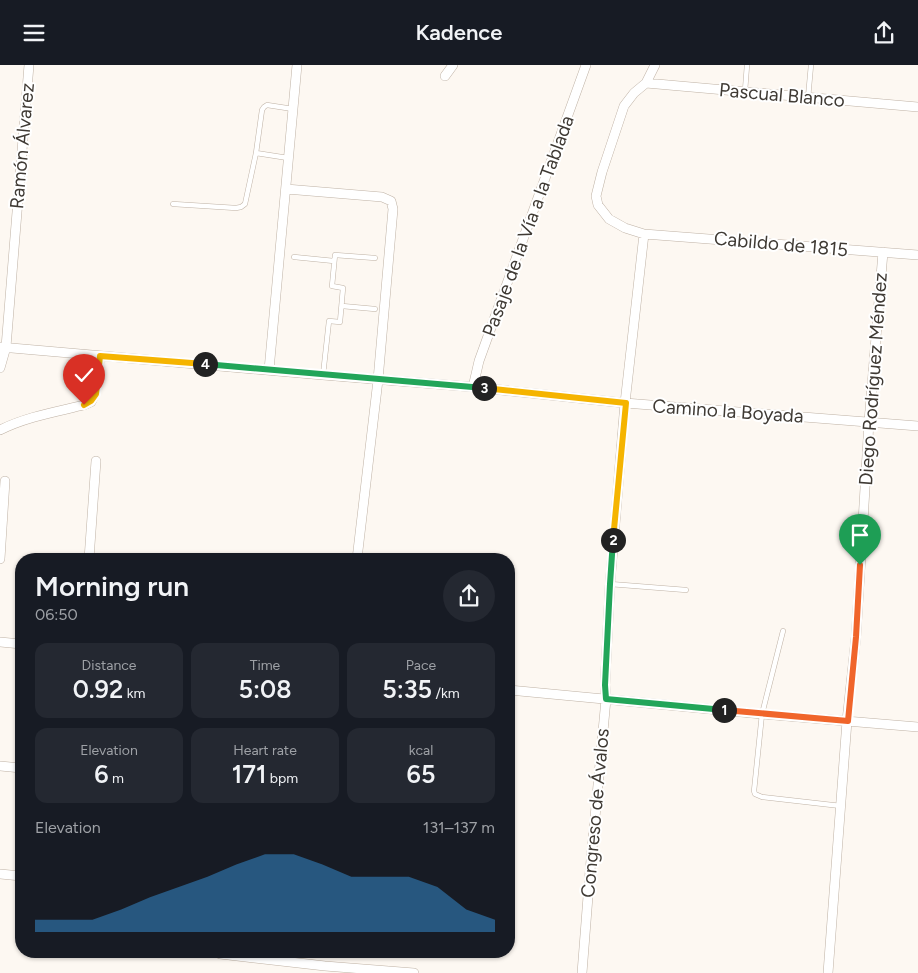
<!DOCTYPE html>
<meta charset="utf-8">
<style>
body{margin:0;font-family:Figtree,sans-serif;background:#242831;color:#f1f3f6;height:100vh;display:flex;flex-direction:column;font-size:19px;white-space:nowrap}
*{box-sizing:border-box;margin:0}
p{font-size:16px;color:#9ea1a6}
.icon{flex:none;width:28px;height:28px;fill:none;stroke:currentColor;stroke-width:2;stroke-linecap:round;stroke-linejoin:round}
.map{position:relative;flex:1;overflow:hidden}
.sheet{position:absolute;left:15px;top:488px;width:500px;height:405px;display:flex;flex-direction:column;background:#171b24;border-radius:20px;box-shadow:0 1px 4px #0004}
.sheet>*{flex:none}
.pin{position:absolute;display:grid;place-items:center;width:42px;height:42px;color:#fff;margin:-51px -21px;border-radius:50% 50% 50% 0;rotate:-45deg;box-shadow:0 0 5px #0007}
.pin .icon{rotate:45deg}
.km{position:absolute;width:25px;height:25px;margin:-12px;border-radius:50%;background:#222;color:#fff;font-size:14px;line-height:25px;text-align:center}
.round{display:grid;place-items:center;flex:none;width:52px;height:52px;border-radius:26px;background:#242831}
.head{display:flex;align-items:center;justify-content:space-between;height:85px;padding:0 20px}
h1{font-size:28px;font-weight:600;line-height:38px}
.figures{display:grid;grid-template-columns:repeat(3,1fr);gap:8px;height:85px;padding:5px 20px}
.figures div{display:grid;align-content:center;border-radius:12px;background:#242831;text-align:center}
.figures b{font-size:25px;font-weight:600}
.figures small{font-size:14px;font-weight:400}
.figures p{font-size:14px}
.chart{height:140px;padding:10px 20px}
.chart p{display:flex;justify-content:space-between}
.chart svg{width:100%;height:90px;margin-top:5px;fill:#2e71a6;opacity:.7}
header{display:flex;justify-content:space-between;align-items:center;height:65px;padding:0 20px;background:#171b24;font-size:22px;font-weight:600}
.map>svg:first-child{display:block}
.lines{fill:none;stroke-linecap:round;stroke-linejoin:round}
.lane-casing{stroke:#bfb2a5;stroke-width:5.5}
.street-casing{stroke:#bfb2a5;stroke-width:10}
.lane{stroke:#fff;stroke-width:4.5}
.street{stroke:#fff;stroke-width:9}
.split-1-casing{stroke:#fff;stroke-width:10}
.split-2-casing{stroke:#fff;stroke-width:10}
.split-3-casing{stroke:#fff;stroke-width:10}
.split-4-casing{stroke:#fff;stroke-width:10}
.split-5-casing{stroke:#fff;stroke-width:10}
.split-1{stroke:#f0652b;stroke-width:6}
.split-2{stroke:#22a559;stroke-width:6}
.split-3{stroke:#f5b400;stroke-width:6}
.split-4{stroke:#22a559;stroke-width:6}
.split-5{stroke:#f5b400;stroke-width:6}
.labels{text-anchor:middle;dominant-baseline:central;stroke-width:4;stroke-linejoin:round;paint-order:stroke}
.street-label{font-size:19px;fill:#3f3a34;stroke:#fff}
</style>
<header><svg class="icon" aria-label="menu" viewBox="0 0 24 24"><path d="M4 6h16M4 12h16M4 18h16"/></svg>Kadence<svg class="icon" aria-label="share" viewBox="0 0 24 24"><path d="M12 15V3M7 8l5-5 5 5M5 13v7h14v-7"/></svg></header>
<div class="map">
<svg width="918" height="908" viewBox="0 0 918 908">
<rect width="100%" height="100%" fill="#fdf8f2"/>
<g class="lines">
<g class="lane-casing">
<path id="lane" d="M745,26L747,0
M808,33L811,0
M288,93L256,88L262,45L264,42L267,40L293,44
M173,139L236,143L241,142L245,139L256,88
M294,192L334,196
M342,241L375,244
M323,310L329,256L340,257L343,223L332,221L335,190L375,193
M610,519L686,525
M783,566L762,649L754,726L755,729L762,732L841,741"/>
</g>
<g class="street-casing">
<path id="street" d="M655,0L646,18L634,28L624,41L602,107L596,131L598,140L609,154L625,163L644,169L918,190
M445,11L453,0
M646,18L918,42
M286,124L382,132L391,136L393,144L378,315L357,494
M0,282L323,310L473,322L625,338L918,361
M0,303L6,282L29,0
M269,305L297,0
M473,322L479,296L586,0
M0,365C26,352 55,347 84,340L91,337L95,329L100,291
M0,494L5,416
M89,494L96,396
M0,577L21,579
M509,625L762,649L918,662
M0,701L21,703
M0,809L21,811
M218,886L220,889L325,901L414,908
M582,908L590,806L606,634L605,620L610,519L625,338L644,169
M828,908L847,656L856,572L869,357L883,187"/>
</g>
<use href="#lane" class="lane"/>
<use href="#street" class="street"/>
</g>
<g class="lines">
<g class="split-1-casing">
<path id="split-1" d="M724,645L848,656L856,572L860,500"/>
</g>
<g class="split-2-casing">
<path id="split-2" d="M613,475L610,519L605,620L606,634L724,645"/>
</g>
<g class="split-3-casing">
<path id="split-3" d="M484,323L626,338L613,475"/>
</g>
<g class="split-4-casing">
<path id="split-4" d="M205,299L484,323"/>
</g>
<g class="split-5-casing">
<path id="split-5" d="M84,340L91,336L96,329L100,291L205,299"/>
</g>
<use href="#split-1" class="split-1"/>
<use href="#split-2" class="split-2"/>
<use href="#split-3" class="split-3"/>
<use href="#split-4" class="split-4"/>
<use href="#split-5" class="split-5"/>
</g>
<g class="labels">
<g class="street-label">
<text transform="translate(782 30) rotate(5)">Pascual Blanco</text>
<text transform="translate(22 81) rotate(-85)">Ramón Álvarez</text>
<text transform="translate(528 161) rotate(-70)">Pasaje de la Vía a la Tablada</text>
<text transform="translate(781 179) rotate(5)">Cabildo de 1815</text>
<text transform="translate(873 314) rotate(-86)">Diego Rodríguez Méndez</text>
<text transform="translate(728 346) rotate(4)">Camino la Boyada</text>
<text transform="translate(595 748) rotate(-85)">Congreso de Ávalos</text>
</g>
</g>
</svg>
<div class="pin" style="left:860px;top:500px;background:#1e9e55"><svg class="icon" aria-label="arrive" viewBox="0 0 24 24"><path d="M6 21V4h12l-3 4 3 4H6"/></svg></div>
<div class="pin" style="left:84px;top:340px;background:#d93025"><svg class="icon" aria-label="check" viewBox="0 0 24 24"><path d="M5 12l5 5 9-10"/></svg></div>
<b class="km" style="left:724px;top:645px">1</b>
<b class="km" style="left:613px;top:475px">2</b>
<b class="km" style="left:484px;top:323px">3</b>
<b class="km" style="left:205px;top:299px">4</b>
<section class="sheet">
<div class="head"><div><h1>Morning run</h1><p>06:50</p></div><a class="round"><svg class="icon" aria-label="share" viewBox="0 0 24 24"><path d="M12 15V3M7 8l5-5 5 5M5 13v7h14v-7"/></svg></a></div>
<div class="figures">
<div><p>Distance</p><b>0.92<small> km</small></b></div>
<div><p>Time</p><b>5:08</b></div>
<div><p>Pace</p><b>5:35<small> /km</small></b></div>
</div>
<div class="figures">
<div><p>Elevation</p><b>6<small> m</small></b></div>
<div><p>Heart rate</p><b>171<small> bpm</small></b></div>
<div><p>kcal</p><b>65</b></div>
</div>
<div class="chart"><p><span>Elevation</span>131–137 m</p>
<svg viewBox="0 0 160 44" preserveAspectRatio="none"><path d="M0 44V38L10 38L20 38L30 33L40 27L50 22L60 17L70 11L80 6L90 6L100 11L110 17L120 17L130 17L140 22L150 33L160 38V44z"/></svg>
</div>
</section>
</div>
